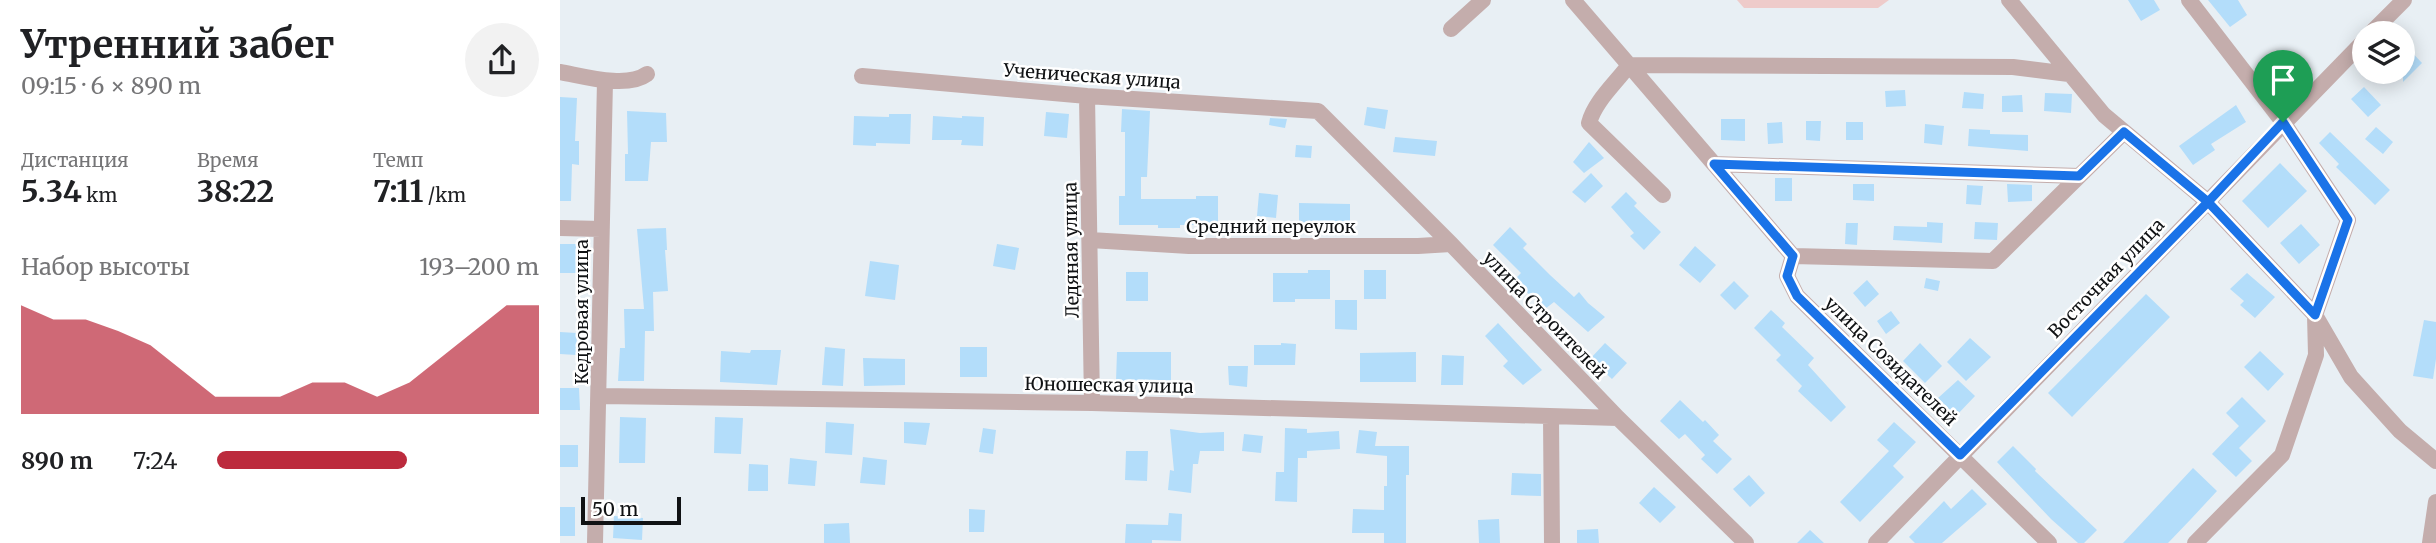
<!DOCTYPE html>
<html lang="ru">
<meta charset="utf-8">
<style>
body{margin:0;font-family:Merriweather,serif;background:#f2f2f2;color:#202124;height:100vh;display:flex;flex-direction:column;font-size:26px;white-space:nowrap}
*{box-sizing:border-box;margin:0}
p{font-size:23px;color:#757577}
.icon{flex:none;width:38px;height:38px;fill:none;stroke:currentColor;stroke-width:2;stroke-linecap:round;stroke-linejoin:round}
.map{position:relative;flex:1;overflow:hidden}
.details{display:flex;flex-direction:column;background:#fff;width:560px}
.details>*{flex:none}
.tools{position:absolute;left:1792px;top:21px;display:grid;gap:14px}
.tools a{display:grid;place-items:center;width:63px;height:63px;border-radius:50%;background:#fff;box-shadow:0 4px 18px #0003;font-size:35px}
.scale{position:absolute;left:21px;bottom:18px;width:100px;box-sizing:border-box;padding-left:7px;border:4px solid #101214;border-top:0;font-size:19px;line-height:24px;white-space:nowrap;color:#101214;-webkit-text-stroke:5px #fff;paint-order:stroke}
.pin{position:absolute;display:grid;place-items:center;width:60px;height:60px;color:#fff;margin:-72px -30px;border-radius:50% 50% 50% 0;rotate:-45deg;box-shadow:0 0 7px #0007}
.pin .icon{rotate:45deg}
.round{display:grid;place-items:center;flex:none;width:74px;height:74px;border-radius:37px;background:#f2f2f2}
.overview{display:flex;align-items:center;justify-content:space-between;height:119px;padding:0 21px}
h1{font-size:38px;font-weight:700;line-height:52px}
.stats{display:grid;grid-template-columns:repeat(3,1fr);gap:10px;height:119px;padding:7px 21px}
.stats div{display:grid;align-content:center}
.stats b{font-size:30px;font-weight:700}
.stats small{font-size:19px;font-weight:400}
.stats p{font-size:19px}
.chart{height:196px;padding:14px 21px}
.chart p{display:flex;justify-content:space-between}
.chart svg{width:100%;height:126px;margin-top:7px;fill:#bc2b3d;opacity:.7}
ul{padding:0 21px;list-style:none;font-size:23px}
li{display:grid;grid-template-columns:112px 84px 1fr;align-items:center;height:52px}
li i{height:18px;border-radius:9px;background:#bc2b3d}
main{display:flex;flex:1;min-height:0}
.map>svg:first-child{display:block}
.green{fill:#eecbca}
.building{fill:#b3ddfa}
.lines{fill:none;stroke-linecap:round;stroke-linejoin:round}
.minor{stroke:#c4adac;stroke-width:16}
.route-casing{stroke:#fff;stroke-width:14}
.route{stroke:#1a73e8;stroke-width:9}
.labels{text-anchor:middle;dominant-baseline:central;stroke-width:5;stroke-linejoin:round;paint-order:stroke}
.street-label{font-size:18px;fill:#101214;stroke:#fff}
</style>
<main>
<section class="details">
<div class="overview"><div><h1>Утренний забег</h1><p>09:15 · 6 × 890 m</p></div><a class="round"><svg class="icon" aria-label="share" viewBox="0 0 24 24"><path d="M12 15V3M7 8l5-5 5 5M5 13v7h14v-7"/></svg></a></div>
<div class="stats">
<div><p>Дистанция</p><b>5.34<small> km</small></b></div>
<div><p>Время</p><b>38:22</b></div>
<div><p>Темп</p><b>7:11<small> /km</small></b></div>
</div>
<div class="chart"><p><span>Набор высоты</span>193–200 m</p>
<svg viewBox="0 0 160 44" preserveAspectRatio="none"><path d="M0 44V6L10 11L20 11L30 15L40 20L50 29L60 38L70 38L80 38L90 33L100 33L110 38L120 33L130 24L140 15L150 6L160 6V44z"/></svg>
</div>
<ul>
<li><b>890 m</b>7:24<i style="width:59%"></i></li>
</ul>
</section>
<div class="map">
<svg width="1876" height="543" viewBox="0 0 1876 543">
<rect width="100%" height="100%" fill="#e8eff4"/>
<path class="green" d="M1177,0H1329L1318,8H1184Z"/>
<path class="building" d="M1568,0H1594L1600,10L1581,21Z
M1648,0H1678L1687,15L1670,27Z
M1843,43L1862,63L1843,82Z
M1804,87L1821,105L1808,117L1791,99Z
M1345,90L1346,106L1326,107L1325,91Z
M1404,92L1424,94L1423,109L1402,108Z
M1485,93L1512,94L1511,113L1484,111Z
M1462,95L1463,112H1442V96Z
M0,97L17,98L15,141H19V165L12,164L11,201H0Z
M1676,105L1686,122L1651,144L1655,150L1633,165L1619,146Z
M807,107L828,110L825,129L804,125Z
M562,109L590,111L587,177H581V199H636V196H658V225H620V228H598V225H559V196H565V132H561Z
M67,111L106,113L107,142H91L88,181H65V154H68Z
M486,112L509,114L507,138L484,136Z
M329,114H351L350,144L316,143V146L293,145L294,116L329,117Z
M373,116L402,118V116L424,117L423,146L401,145L402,140H372Z
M710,118L727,119L725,128L709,125Z
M1161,119H1185V141L1161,140Z
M1246,121H1261L1260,141L1246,140Z
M1222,122L1223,143L1208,144L1207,123Z
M1286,122H1303V140H1286Z
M1365,124L1384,126L1382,145L1364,143Z
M1816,127L1833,142L1823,154L1805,139Z
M1409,129L1430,130V134L1468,135V151L1408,146Z
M1770,132L1830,190L1815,205L1776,167L1779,164L1759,143Z
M835,137L877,141L875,156L833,152Z
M1029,142L1044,158L1024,173L1013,162Z
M736,145L752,146L751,158L735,157Z
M1720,163L1747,191L1708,228L1682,201Z
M1031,173L1043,186L1025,203L1012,192Z
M1215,178H1232V201H1215Z
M1293,184H1314V201L1293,200Z
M1447,184L1472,185V201L1448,202Z
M1407,185L1423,186L1421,205L1406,204Z
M1066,192L1077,203L1074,206L1101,232L1084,250L1070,236L1074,233L1051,207Z
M699,193L718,195L716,218L697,216Z
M739,203L790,204V233H739Z
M1367,222L1383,223L1382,243L1333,240L1334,226L1367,227Z
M1415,222L1438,223L1437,240L1414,239Z
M1286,223H1298L1297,245L1285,244Z
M1741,224L1760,245L1739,264L1720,243Z
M950,227L967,244L963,248L990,275L1014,297L1019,292L1028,303L1045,317L1028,332L994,302L985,309L970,295L954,280L961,273L933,245Z
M106,228L107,250H105L108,291L93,292L94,331H85L84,381H58L60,348H65L64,309H84L77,229Z
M0,244H16V273H0Z
M437,244L459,248L455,270L433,266Z
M1135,246L1156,265L1140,283L1119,265Z
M310,261L339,265L335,300L305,296Z
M748,270H770V299H735V302H713V273H748Z
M804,270H826V299H804Z
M566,272H588V301H566Z
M1687,273L1715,297L1695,318L1680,305L1684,301L1670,289Z
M1366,278L1380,281L1378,291L1364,288Z
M1307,280L1319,294L1305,307L1293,293Z
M1174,281L1189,296L1175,310L1160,295Z
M1586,294L1610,317L1512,417L1488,393Z
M775,300H797V330L775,329Z
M1211,310L1225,323L1222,327L1254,358L1248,365L1286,407L1271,422L1238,391L1242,386L1216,360L1221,355L1194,328Z
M1331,311L1340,323L1326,334L1317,321Z
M1864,320L1876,322V359L1873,379L1853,376Z
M938,323L982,370L963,385L943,366L948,361L925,336Z
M0,332L17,333L16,355L0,354Z
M1410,338L1431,357L1406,381L1387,362Z
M721,343L736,344L735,365H694V345H721Z
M1045,343L1067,363L1052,379L1030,359Z
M1360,343L1382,366L1365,383L1343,361Z
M265,347L285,349L283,386L262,385Z
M400,347H427V377H400Z
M191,350H221L217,385L160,382L161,351L190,353Z
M1700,351L1724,374L1708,391L1684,367Z
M557,352H611V381H556Z
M856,352V382H800V353Z
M882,355L904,356L903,385H881Z
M303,358L345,359V385L304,386Z
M668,366H688L687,387L669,385Z
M1398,380L1415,396L1396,416L1378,398Z
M0,388H19L20,410H0Z
M1682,397L1706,421L1679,448L1692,461L1676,477L1652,454L1679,426L1666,413Z
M1120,400L1143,422L1145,420L1159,435L1153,441L1172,459L1157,474L1141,459L1145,455L1125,434L1119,439L1100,421Z
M60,417L86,418L85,463H59Z
M155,417L183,418L181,454L154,453Z
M266,422L294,424L292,455L265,453Z
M344,422L370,423L366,445L344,443Z
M1334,422L1356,442L1333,466L1344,477L1300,522L1280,502L1329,451L1317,440Z
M423,428L436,430L433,454L419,452Z
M725,428L747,429V433L779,431L780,449L747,451V458H738L737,502L715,501L716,472H724Z
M610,429L640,433L664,432V451H640L638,464H633L631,493L608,490L610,470L614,471Z
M799,430L817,432L815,446H849V475H846V543H824V533H792L793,509L824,510V486H827V456L796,453Z
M684,434L703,436L701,453L682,451Z
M0,445H18V467H0Z
M1453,446L1476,469L1475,471L1537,530L1524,543H1518L1491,519L1437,462Z
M566,451H588L587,481L565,480Z
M303,457L327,460L325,485L300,483Z
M230,458L257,461L255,486L228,484Z
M189,464L208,465V491H188Z
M1633,468L1657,491L1631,519L1608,543H1563Z
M952,473L981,474V496L951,495Z
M1189,475L1205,493L1190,507L1173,489Z
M1094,487L1116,507L1100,523L1079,503Z
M1412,489L1427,504L1382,543H1355L1349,537L1384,501L1391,509Z
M0,507H15V536H0Z
M409,509L425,510L424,532H409Z
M609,513L622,514L621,541L592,540V543H565L566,524L608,525Z
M54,516L83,518L82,540L53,538Z
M939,519L940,543H919L918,520Z
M289,523L290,543H264V524Z
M1038,529L1039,543H1017V530Z
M1250,530L1264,543H1237Z"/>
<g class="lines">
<path class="minor" d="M1013,0L1069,65C1055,84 1035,101 1029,123L1103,195
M1449,0L1544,115L1648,202L1755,315L1756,355L1722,455L1635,543
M1629,0L1723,122L1788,220L1755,315L1791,377L1840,431L1876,461
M891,29L923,0
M1811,33L1844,0
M0,72C23,76 67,89 87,74
M1509,74L1453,67L1069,65L1233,256L1433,261L1564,132
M302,76L527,96L758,111L891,244L1058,418L1186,543
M527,96L532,403
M1154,164L1519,176
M0,228L41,229
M530,240L629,246H858L891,244
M1233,256L1227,276L1237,296L1489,543
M40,396L532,403L1058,418
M991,417L992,543
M35,543L45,81
M1316,543L1804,41
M1870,543L1876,502"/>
</g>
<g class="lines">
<g class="route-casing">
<path id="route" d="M1723,122L1648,202L1564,132L1519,176L1154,164L1233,256L1227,276L1237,296L1400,455L1648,202L1755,315L1788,220L1723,122"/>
</g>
<use href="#route" class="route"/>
</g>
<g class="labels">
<g class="street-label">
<text transform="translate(532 76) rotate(4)">Ученическая улица</text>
<text x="711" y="226">Средний переулок</text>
<text transform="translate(511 250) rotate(-91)">Ледяная улица</text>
<text transform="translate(1546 278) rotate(-46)">Восточная улица</text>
<text transform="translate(21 312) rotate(-90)">Кедровая улица</text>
<text transform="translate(985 315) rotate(46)">улица Строителей</text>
<text transform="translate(1331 361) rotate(44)">улица Созидателей</text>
<text transform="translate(549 385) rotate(1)">Юношеская улица</text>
</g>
</g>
</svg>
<div class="tools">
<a><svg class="icon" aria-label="layers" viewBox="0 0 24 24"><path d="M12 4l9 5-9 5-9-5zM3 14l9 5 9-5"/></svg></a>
</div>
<div class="scale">50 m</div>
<div class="pin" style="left:1723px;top:122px;background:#1e9e55"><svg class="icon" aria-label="arrive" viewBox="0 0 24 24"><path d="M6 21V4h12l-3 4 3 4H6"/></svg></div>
</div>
</main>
